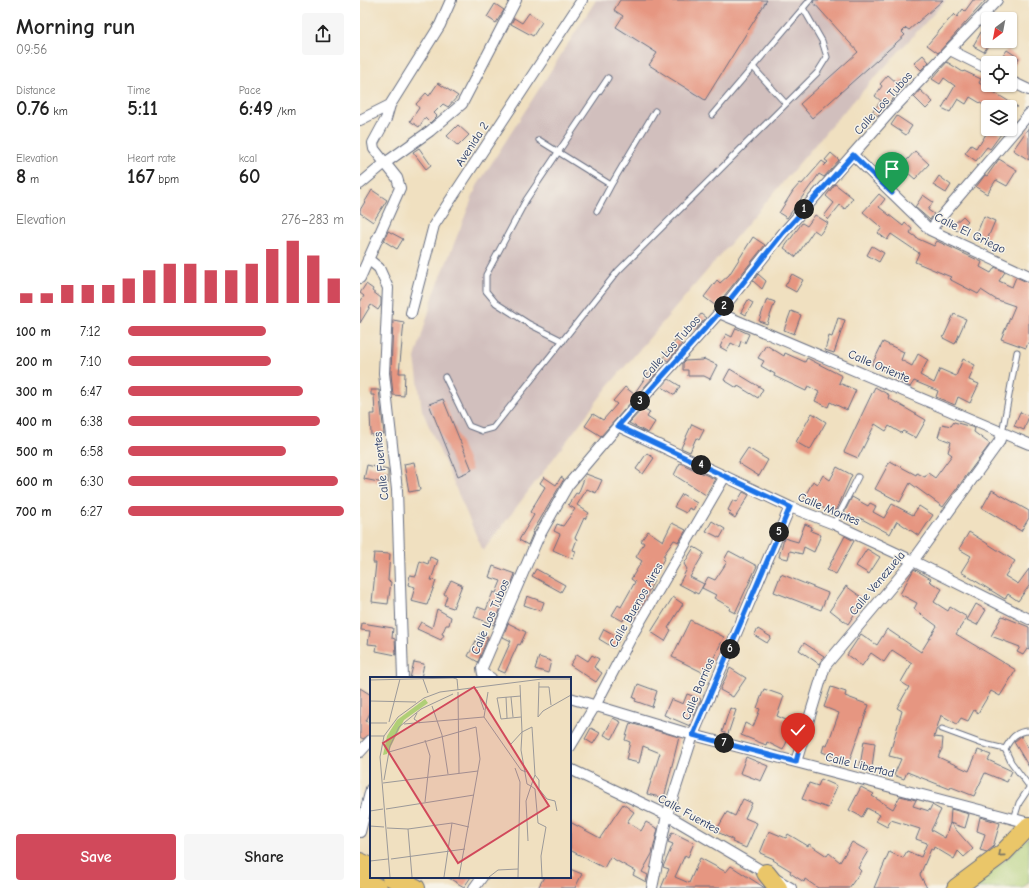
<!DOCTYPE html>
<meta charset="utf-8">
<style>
body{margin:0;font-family:"Comic Neue",sans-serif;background:#f6f6f6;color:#222;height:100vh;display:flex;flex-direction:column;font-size:15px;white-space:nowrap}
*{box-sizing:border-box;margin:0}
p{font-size:13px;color:#767676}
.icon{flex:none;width:22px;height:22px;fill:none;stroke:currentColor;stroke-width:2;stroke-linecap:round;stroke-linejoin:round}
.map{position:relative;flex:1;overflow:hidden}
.details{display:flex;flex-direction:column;background:#fff;width:360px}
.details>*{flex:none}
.needle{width:26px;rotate:212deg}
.controls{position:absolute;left:621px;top:12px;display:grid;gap:8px}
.controls a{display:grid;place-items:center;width:36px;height:36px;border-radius:4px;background:#fff;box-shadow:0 1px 3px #0004;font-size:20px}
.pin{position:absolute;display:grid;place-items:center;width:34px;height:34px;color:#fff;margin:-41px -17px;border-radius:50% 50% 50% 0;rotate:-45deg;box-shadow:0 0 4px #0007}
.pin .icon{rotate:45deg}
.km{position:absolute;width:20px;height:20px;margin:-10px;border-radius:50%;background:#222;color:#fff;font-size:11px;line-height:20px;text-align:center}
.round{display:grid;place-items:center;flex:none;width:42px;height:42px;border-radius:4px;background:#f6f6f6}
.headline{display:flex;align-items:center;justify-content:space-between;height:68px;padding:0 16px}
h1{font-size:22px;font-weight:600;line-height:30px}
.stats{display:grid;grid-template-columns:repeat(3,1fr);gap:6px;height:68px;padding:4px 16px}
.stats div{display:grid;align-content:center}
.stats b{font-size:20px;font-weight:600}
.stats small{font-size:11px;font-weight:400}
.stats p{font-size:11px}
.chart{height:112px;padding:8px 16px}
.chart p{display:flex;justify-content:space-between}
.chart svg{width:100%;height:72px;margin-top:4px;stroke:#d1495b;stroke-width:6}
.button{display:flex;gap:8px;margin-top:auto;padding:8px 16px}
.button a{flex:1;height:46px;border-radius:4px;background:#d1495b;color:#fff;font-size:16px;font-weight:600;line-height:46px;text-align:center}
.button a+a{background:#f6f6f6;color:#222}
ul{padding:0 16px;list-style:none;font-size:13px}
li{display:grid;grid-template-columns:64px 48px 1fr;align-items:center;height:30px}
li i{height:10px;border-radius:5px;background:#d1495b}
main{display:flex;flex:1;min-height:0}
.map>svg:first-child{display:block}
.industrial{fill:#d1bfbd}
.green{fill:#b0cf77;stroke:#667f6a}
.building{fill:#e69681}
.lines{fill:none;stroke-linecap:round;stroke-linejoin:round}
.lane-casing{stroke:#666d80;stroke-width:7}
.street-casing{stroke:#666d80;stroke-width:12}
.highway-casing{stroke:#666d80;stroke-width:20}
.lane{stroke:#fff;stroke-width:5}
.street{stroke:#fff;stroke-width:10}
.highway{stroke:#eac669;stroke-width:18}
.oneway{stroke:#787363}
.route-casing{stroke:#fff;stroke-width:8}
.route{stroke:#1a73e8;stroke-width:5}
.labels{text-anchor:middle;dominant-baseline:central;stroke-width:3;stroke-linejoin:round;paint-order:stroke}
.street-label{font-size:12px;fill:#1b2f5e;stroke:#f7f3e8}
.inset-road{fill:none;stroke:#9b9999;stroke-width:1}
.view{fill:#d1495b;fill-opacity:0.15;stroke:#d1495b;stroke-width:2}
.inset-edge{fill:none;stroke:#1b2f5e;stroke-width:2}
</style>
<main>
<section class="details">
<div class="headline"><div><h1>Morning run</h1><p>09:56</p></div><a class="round"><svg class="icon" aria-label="share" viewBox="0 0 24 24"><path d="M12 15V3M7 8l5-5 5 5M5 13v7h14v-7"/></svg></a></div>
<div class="stats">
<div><p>Distance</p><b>0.76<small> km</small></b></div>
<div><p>Time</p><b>5:11</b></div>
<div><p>Pace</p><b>6:49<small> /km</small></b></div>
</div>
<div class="stats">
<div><p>Elevation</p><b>8<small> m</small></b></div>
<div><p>Heart rate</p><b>167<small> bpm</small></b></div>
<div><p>kcal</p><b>60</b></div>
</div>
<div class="chart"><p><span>Elevation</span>276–283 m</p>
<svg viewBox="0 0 160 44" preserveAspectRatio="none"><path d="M5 44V38M15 44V38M25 44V33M35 44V33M45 44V33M55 44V29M65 44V24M75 44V20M85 44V20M95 44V24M105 44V24M115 44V20M125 44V11M135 44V6M145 44V15M155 44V29"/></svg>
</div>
<ul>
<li><b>100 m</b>7:12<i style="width:64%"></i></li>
<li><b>200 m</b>7:10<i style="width:66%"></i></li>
<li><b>300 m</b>6:47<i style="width:81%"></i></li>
<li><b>400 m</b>6:38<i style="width:89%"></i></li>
<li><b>500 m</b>6:58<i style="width:73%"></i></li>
<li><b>600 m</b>6:30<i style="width:97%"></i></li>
<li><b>700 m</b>6:27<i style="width:100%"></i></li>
</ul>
<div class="button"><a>Save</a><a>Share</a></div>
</section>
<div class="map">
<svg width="669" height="888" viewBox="0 0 669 888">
<rect width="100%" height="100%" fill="#f7f3e8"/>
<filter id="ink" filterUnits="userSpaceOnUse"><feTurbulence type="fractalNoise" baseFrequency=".025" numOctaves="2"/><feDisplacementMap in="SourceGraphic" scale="8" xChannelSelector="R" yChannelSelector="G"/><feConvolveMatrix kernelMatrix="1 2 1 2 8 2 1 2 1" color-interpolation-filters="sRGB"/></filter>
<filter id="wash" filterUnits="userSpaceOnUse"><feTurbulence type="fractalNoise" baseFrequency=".012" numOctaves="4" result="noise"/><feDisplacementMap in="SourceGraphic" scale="16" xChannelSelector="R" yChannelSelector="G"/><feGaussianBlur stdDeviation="0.9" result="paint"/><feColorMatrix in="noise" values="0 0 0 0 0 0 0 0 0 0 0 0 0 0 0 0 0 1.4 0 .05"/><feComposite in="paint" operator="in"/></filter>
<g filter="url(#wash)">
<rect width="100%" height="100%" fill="#f0e0c0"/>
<path class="industrial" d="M236,0H586L477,119L250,384L123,551L62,410L55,358L74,294L117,186Z"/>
<path class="green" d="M669,837V882L663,888H608C631,873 650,857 669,837Z"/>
<g id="blocks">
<path class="building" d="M260,0H407L345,100L289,65L297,53L256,27L263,16L254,10Z
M454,0H583L549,30L546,28L542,32L545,35L452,118L440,104L498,52L453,2Z
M613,0H626L578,53L567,45L594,14L597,17L603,9L605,11Z
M135,4L144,10L136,23L127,17Z
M169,13L182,22L173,36L151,24L154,18L162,23Z
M621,32L628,36V41H631L624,52L613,46Z
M647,50L659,58L650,72V63H638Z
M563,55L569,62L561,70L554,63Z
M587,62L603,72L604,71L621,79L619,83L658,107H627L610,97L606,104L598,99L590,112L582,108L595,86L584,78L580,84L572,79Z
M528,75L537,83L541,78L547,83L518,116L512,112L521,101L515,96L522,86L520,84Z
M78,83L98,96L88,107L83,104L74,113L77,116L70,123L65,118L59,127L50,121L59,108L56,104L66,93L69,96Z
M560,90L573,102L566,109L554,97Z
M537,116L552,126L546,135L531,125Z
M98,125L109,135L98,146L87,136Z
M669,127V160L653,150Z
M629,129L641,134L630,149L627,147L616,161L605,153L611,145L616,148L619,143L620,144Z
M59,148L71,165L66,169L53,152Z
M555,151L569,164L555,179L541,167Z
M471,153L479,160L464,177L459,174L427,218L419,213L433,191L440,183L442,184L462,161L466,164L464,166L468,162L465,160Z
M639,159L657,170L647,186L636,180L627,194L616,187L625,175L627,176Z
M579,176L591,185L586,193L573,185Z
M475,184L493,198L485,209L480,205L468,220L464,216L474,203L466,196Z
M12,190L27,200L13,222L0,213V210Z
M519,194L525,199L519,207L543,226L545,223L552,229L550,233L556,237V238L574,246L577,241L622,262L620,267L631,273L635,267L645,272L639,281L652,287L656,277L669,283V340L666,348L641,339L655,306L635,299L621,290L618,294L589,279L591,277L555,262L559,253L531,234L527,240L518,233L522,228L503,212Z
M563,195L573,202L568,210L574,214L570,220L555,207Z
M455,215L468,223L460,234L454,230L436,257L424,248L442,223L447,226Z
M603,216L608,221L597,231L592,226Z
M624,216L635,221L627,240L616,235Z
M28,231L43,239L37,249L24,241Z
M393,237L405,245L356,306L344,297L357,280L360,283L369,275Z
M512,246L524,253L519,262L507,255Z
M398,274L406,281L402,289L393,281Z
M432,274L443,280L436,292L425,286Z
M6,284L13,289L12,291L21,298V305L18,310L11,305L0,323V302L4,296L0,293Z
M407,299L415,302L407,324L399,321Z
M388,300L393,303L386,315L381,312Z
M431,311L441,315L434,334L424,330Z
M341,314L346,318L334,331L330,328Z
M594,314L606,319L595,344L583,338Z
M478,318L485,320L474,353L465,350L469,336L472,337Z
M33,320L44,322L39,373H45L44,396L33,395L31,373Z
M376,328L389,334L385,343L381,341L379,347L371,343L367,351L360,347L366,334L372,337Z
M316,340L322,344L308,361L303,358Z
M523,342L544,352L541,360L552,366L558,354L568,360L560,375L574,383L580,369L596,376L603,359L615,365L609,380L619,384L610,403L598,397L595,405L576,397L578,391L554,381L550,387L535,379L536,376L512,365Z
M406,345L424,356L425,353L445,362L447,358L482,376L479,383L496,390L487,410L470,402L468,407L455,401L459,392L448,386L446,391L414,376L415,374L401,366L404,361L398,358Z
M344,359L357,365L350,379L344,376H328V370H323V363L325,361L343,360Z
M295,363L302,367L241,436L225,426L233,414L243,420L257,404L253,401L265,387L274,394Z
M370,369L403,389L398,398L378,386L377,388L364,380Z
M309,379L320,386L315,395L302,387Z
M515,387L529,395L528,398L566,420L556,438L543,431L541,433L529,426L526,431L515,424L498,458L484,452Z
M11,390H19L24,434L11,435L10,414H15L14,395H11Z
M83,399L112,470L98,476L69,404Z
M283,408L290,412L287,417L295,422L288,433L269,423Z
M660,412L669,416L664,430L654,426Z
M452,413L466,422L450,450L436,442Z
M594,422L615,428L614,432L630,444L583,507L550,483L540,502L515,489L530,461L556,475L557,473L565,477L568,473L575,478L592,455L588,452L591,442L578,437L582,424L591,426Z
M332,424L344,430L339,440L336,438L330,452L321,448Z
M388,448L408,460L399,476L378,463Z
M287,453L294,458L283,474L276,469Z
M54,462L60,490L49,492L44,464Z
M320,463L355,479L346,495L314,475Z
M7,465L28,470V484L4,479Z
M477,467L492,475L476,511L474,510L473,513L444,498L453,481L458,484L463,475L470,480Z
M226,474L242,480L236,493L227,489L217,505L229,513L225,519L224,518L215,538L217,539L213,550L216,551L213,559L193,550L200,534L194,531L197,524L203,526L215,509L208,505L216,493L218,494Z
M184,477L196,485L201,477L204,479L172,533H173L168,545L159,540L174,515L170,512L185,487L180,483Z
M632,490L669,511V518L661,531L622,508Z
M383,492L389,495L375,518L369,514L371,512L368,510L373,500L377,502Z
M322,494L337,503L333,510L329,508L326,513L314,507Z
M492,497L508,506L510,503L516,506L513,512L524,518L532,504L553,515L559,506L573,515L559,536L537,521L530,534L498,517L495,522L483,515Z
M352,521L365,529L360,538L346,531Z
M312,523L326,530L319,542L314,540L303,556L305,557L292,580L294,581L273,620L265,616L263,621L252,615L258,605L261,607L275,582L271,579L282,561L276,557L284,543L281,541L288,531L303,541Z
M445,524L452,527L451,531L461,535L454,552L444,547L442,554L430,551L428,559L419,557L424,538L438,542Z
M609,532L655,561L645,576L658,584L669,569V586L658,601L648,594L645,599L601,572L611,556L599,549Z
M485,536L494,541L476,574L467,570Z
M334,547L344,553L330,577L344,584L338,594L319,584L327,569L324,564Z
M507,549L520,557L509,574L496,566Z
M369,551L397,566L375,613L369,610L370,607L354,598L356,595L342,588L348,577L355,580L367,562L364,560Z
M14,553L30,554L28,581L31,582L28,604L12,602L16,563H13Z
M70,557L78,560L71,580L76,581L67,605L51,601L55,587L48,585L50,575L56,576L60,561L68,564Z
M133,566L155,574L151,585L149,584L143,598H145L134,625L114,617L118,607L126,610L133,592L136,593L141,581L129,577Z
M176,569L205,585L201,592L172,576Z
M554,569L571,579L569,581L582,589L574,602L588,611L590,607L607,617L596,634L656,670L640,696L631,691L618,713L614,710L608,721L601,718L597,724L581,715L574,737L583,738L582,749L578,757L609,771L618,750L631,755L628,760L652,771L647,782L625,773L614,796L591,787L590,789L547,772L544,779L534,775L541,759L529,756L542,711L537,708L549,687L541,682L552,663L532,650L524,662L511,653L502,666L487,655L501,634L517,645L527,629L561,652L577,626L554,609L557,603L540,594Z
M421,574L468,593L461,610L414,592Z
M91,580L102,585L93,608L84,605L87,596L84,594Z
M486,586L504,599L488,624L470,610Z
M167,596L184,602L181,611L164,605Z
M313,597L323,604L308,628L311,630L305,641L291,632Z
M616,604L626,610L617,625L607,620Z
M77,609L91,617L89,625H86L82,634L84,635L81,640L57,629L61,622L72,628Z
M642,616L669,627V650L667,649L663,655L657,652L660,647L631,636Z
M330,620L364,637L346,674L312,657Z
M2,623L33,628L32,638L35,639L36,655L16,651L17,645L8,644L10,631L1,630Z
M148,623L166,632L160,645L158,644L145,673L138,670L151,641L143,637Z
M244,629L260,638L254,648L239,639Z
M398,629L411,637L407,643L394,635Z
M120,633L128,637L118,662L108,656Z
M444,643L464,656L459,664L439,650Z
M217,654L228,661L232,655L239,659L234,667L242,673L236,682L210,665Z
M179,657L191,661L188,673L175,669Z
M54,662L64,664L61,678H50Z
M370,668L386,678L373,697L360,690Z
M278,684L297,691L292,707L275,701L276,699L273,698Z
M471,687L486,692L485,696L509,705L489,762L462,752L464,745L467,746L479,713L464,707Z
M0,688L11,695V711L6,721L11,724V734L3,739L0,737Z
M404,689L424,696L417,716L435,724L423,750L407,742L406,745L381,735L385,723L393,727L400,709L397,708Z
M327,694L341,699L330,726L304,715L311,699L323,704Z
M370,708L376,710L368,734L362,732Z
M253,718L261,722L252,739L244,735Z
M270,723L319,737L304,798L287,794L300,753L283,746L279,763L266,760L270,742L265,740Z
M231,728L240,733L233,744L225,739Z
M661,736L669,749V767L654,742Z
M504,741L515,743L512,768L500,766Z
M386,757L408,766L401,781L380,773Z
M461,779L477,786L468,808L442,799L449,783L458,786Z
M501,787L514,794L512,796L533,809L540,796L556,800L553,806L569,811L572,805L581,810L571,830L585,838L590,823L613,849L604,857L598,851L594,859L574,847L573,850L571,849L560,875L567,888H514L529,852L543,858L547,851L561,857L567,843L556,839L560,829L531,820L527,827L516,821L520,815L507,808L502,817L489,810Z
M383,799L392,803L385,818L397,823L386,848L372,842L373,840L356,831L367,812L375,816Z
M263,804L274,812L267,822L281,831L286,822L298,829L292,854L282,872L288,875L286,882L273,875L275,871L250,857L244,868L210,850V822L240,838Z
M591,809L609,814L605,828L590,823Z
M620,817L640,823L633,847L627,852L620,850L625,834L617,831Z
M409,831L426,838L428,834L448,846L449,844L467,856L469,853L480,862L492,842L508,851L498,868L501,871L489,888H458L445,879L444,882L430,873L431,871L413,860L414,859L400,853Z
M312,832L334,843L328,857L325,855L315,877L329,883L340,858L366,872L371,866L405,888H301L309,869L303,867L313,844L308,842Z
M210,869L222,874L215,888H178L184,877H210Z
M87,877H111L104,887Z"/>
</g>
</g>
<g filter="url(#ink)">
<use href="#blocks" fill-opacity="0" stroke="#666d80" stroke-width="1"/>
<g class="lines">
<g class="lane-casing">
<path id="lane" d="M393,67L426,104
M352,115L450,0
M179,140L251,185L237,211
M251,185L295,111
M203,341L169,324L136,303L126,291V275L166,200L248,78
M85,377L109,426L122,431L133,428L258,271L457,73L467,57L462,41L443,8
M642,433L657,352
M474,524L498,477
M582,729L620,743L645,749
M669,731C656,731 651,738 645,749L651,762L669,786
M654,819L659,803L669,788"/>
</g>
<g class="street-casing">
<path id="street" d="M91,0L80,25L30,105L26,119L13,143L14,149L25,163L70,131L102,104L156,0
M590,50L628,69
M650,81L669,90
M0,120L30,105
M493,155L570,230L669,276
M0,184L25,163L37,178L40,188L0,278
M570,230L669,114
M8,259L19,268L28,288L24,373L37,490L43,678
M51,313L74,225L222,0
M359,313L669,444
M258,426L430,507L474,524L553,561L669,619
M131,678L123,674L122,668L178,538L208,485L258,426L359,313L423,233L532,110L637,0
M210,698L333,735L669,823
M210,747L236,704L274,632L365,476
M0,752L11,740
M436,762L465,666L553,561L639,442L642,433
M210,769L307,815L431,888
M0,832L11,789
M114,888L122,877
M292,888L307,815L333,735L430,507"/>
</g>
<g class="highway-casing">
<path id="highway" d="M0,862L11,867
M406,873L418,888
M31,877L56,888
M0,879L18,888
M596,888L643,853L669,826"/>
</g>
<use href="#lane" class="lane"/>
<use href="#street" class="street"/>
<use href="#highway" class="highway"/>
</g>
<defs><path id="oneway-chevron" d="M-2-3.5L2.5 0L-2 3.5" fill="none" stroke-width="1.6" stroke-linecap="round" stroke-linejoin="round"/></defs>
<use class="oneway" href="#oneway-chevron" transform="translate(641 854) rotate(139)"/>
</g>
<g class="lines" filter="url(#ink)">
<g class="route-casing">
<path id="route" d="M438,754L436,762L333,735L430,507L258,426L359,313L423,233L493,155L532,193"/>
</g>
<use href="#route" class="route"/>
</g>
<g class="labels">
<g class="street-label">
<text transform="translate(523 103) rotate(-48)">Calle Los Tubos</text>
<text transform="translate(112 144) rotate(-57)">Avenida 2</text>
<text transform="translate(610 233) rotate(26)">Calle El Griego</text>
<text transform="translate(311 347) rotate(-48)">Calle Los Tubos</text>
<text transform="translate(519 366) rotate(23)">Calle Oriente</text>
<text transform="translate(21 466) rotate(-96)">Calle Fuentes</text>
<text transform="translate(469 509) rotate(23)">Calle Montes</text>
<text transform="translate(517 583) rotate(-50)">Calle Venezuela</text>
<text transform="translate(276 605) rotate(-60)">Calle Buenos Aires</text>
<text transform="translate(130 617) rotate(-67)">Calle Los Tubos</text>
<text transform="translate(338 689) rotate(-67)">Calle Barrios</text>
<text transform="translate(500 765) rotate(14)">Calle Libertad</text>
<text transform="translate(329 814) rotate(29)">Calle Fuentes</text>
</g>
</g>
<g transform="translate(10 677)">
<rect width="201" height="201" fill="#f0e0c0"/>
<path d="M55,22L58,26L34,43L17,77L13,78L17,59L27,43Z" fill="#b0cf77"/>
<path class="inset-road" d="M53,2L58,16M0,3L83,1L87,2L88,13M169,5L168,40L173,34L201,18M169,10H179L181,28M107,13L114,33M88,15L89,96M151,19L127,21L131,42L151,40M136,20L137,41M141,20L143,40M0,24L46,25M62,29L72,58L78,97M47,36L44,42L50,46M114,40L118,15M19,45L30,2M0,46H17M34,47L114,40L151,93L156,95M0,59H14M141,67L152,55L162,50L165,98L161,109L157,107L151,73L152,55L150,8M19,75L106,50L110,82L89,200M145,91L150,105L148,200M165,98L169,103V113M14,103L20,69L29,50L51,32L83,17M13,106L108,94M169,112L177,122L185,124L187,134M55,125L60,79L55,63M16,132L104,118M0,134L13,132M17,151L38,152L82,146L99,150M38,152L42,200M158,164L156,124L161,109L165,112L168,146L176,150L171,179L172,200M0,178V149L14,150M21,182L95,172M0,184L18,182M20,200L10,80L14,59L28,40L54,21L70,15L172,2H201M74,200L82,146M119,200L128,193L148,192"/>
<path class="view" d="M104,10L179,129L88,186L13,66Z"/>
<rect width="201" height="201" class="inset-edge"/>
</g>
</svg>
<div class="controls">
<a><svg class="needle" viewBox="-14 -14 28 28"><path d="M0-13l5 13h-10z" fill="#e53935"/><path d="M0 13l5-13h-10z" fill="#767676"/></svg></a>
<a><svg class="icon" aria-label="locate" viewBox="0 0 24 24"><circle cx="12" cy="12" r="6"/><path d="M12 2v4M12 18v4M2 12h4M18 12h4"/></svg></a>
<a><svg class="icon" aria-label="layers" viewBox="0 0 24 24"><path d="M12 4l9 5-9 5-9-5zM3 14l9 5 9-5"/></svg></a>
</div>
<div class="pin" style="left:532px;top:193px;background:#1e9e55"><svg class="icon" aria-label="arrive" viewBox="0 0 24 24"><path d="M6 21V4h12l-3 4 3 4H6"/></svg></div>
<div class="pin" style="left:438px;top:754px;background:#d93025"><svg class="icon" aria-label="check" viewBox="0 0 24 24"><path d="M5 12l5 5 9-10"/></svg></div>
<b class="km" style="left:444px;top:209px">1</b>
<b class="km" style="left:364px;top:306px">2</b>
<b class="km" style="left:280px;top:401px">3</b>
<b class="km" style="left:341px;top:465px">4</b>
<b class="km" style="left:419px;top:532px">5</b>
<b class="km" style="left:370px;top:649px">6</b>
<b class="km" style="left:364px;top:743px">7</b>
</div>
</main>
